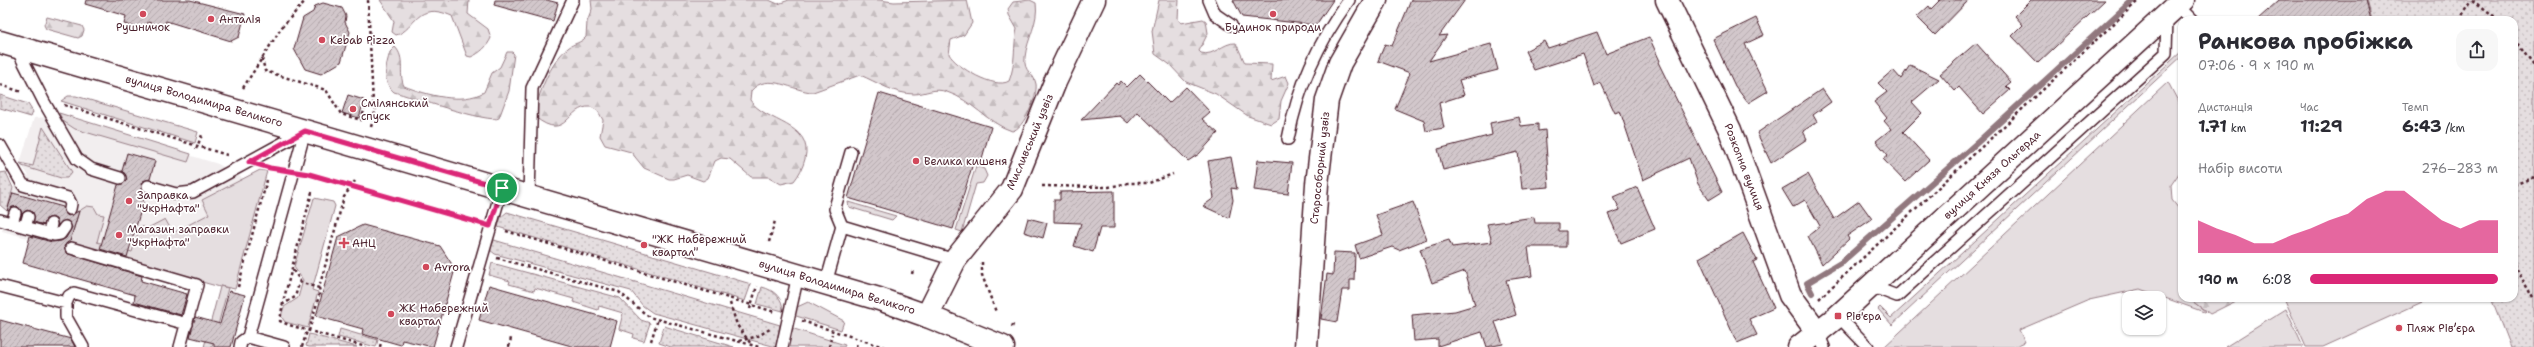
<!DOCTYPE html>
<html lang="uk">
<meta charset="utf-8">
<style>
body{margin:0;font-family:"Shantell Sans",sans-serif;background:#f7f7f7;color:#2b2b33;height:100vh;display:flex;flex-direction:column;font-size:15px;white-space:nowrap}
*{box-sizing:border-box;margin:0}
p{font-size:13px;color:#7c7c81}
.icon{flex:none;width:22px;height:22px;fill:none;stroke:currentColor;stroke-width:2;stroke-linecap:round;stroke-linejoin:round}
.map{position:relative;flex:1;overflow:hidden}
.panel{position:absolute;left:2178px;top:16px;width:340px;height:286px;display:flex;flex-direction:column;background:#fff;border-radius:12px;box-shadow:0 1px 3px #0004}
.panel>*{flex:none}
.buttons{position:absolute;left:2122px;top:291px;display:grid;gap:8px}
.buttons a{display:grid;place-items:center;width:44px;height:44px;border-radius:8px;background:#fff;box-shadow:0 1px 3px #0004;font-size:20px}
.pin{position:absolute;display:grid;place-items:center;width:34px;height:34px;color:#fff;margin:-17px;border:2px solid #fff;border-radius:50%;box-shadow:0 1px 4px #0007}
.round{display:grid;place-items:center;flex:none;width:42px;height:42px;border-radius:12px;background:#f7f7f7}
.head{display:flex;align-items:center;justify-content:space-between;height:68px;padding:0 20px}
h1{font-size:22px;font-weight:700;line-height:30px}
.stats{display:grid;grid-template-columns:repeat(3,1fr);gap:6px;height:68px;padding:4px 20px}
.stats div{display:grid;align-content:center}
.stats b{font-size:17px;font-weight:700}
.stats small{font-size:11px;font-weight:400}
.stats p{font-size:11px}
.chart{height:112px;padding:8px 20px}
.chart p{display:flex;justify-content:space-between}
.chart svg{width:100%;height:72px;margin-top:4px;fill:#db2777;opacity:.7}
ul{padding:0 20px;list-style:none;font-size:13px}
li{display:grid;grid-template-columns:64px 48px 1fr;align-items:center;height:30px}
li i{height:10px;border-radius:5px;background:#db2777}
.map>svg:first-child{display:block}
.built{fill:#f2eeef}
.grass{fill:#e5dee0;stroke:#987e86}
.forest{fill:url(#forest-firs);stroke:#987e86}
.park{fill:url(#park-dots);stroke:#987e86}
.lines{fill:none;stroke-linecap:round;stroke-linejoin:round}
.stream{stroke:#91787e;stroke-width:6}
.building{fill:url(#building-hatch);stroke:#4a1f2b}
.service-casing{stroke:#4a1f2b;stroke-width:14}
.minor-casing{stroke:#4a1f2b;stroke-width:25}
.secondary-casing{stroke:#4a1f2b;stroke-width:25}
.path{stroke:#4a1f2b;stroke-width:2.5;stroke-dasharray:3 3;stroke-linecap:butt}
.service{stroke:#fff;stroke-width:11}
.minor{stroke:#fff;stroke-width:22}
.secondary{stroke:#fff;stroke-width:22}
.route-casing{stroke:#fff;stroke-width:8}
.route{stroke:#db2777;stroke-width:5}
.poi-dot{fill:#d1495b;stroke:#fff;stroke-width:1.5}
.labels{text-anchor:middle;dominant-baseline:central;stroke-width:3.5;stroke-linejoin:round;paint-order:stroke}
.poi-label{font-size:11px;fill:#4a1f2b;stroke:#fff;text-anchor:start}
.street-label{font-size:11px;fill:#4a1f2b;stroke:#fff}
</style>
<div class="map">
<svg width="2534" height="347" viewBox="0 0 2534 347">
<defs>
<pattern id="forest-firs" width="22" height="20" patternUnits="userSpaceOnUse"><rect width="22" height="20" fill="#e5dee0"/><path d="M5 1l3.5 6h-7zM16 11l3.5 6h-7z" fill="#c6bec0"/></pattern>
<pattern id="park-dots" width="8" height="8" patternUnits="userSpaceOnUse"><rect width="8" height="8" fill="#e5dee0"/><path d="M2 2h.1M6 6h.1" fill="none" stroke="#c6bec0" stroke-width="1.8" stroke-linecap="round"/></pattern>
<pattern id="building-hatch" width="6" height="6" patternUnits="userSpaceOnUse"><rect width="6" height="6" fill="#d2c7cb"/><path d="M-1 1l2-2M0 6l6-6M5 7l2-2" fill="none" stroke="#b6aaae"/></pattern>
</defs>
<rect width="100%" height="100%" fill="#fff"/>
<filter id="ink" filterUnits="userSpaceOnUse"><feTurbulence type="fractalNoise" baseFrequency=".025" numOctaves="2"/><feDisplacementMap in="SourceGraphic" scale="8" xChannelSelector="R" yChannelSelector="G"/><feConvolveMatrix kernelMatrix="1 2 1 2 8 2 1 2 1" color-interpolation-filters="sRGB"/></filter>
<g filter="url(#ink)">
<path class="built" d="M61,116L218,164L246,180L161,267L68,249L2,231L18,173L29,176L20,163L34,118Z"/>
<path class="grass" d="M2182,51V56L1892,325L1878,309L1880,307L1891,318Z
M2168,82L2182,109V169L2171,185L2172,200L2182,213V298H2188L2205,311L2204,312L2140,289L2089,300L2019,330L2025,342L2013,347H1884Z
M68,96H76L198,132L195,143L61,101Z
M59,113L191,154L188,162L75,129L63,121Z
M976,166L984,169L987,176L983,183L976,184L962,232L956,230Z
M260,170L267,171L235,289L220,286L228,288L212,347H204L220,287L69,245L79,211L87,206L94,207L98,214L104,215L97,242L132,252L140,226L148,228L165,219L173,233L209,214L202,200Z
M314,198L333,202L335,206L312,290L318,292L308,328L285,322L281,316L284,307L298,298L303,280L294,267Z
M848,202L896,216L892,220L849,207Z
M2284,298H2431L2323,347H2306Z
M808,302L844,321L841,330L793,315L795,308Z
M2286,309L2303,347H2225Z
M791,328L845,345L844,347H788Z"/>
<path class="forest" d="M380,0H469L468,14L488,29L491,38C487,47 480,53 471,57L467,56L452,16C415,0 416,30 396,35L392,32L394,21Z
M591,0H769L778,4L789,0H879L894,2L967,0L972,23L964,35L951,40L949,54C956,67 995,90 1009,81C1016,64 1013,46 1017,29L1009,15L1008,9L1013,2L1030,0L1036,3C1039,22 1027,39 1025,57C1023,73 1034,72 1036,84C1038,95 1024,129 1012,131C987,123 972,100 947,92C934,87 926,94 914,94C894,94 877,82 860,75L813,92C795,92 767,71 751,91L750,100C765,123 814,123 805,159C803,167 799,175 794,181L781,184L769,177H751L730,159L721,158L715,161L708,178L703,181L687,175L674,179H669L644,168L631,152L605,145L600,136L603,120L598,111L591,107C566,105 568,143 535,117C536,97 551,61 568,48C574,43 581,43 586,37L587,22L592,9Z
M1159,0H1179L1178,19L1181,23L1203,19L1206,21L1208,33L1199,51L1201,53C1214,57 1223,42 1236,43L1245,63L1272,64L1271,81L1286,76L1289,83L1281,101L1279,119L1271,124L1248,116L1216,94L1186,82L1169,64L1155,54L1152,31Z
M47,17L82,26L84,30L82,36L78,38L46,29L44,25Z
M395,47C406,58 398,73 404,86C427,95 462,105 484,92L492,73L500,67L507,52H512L514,54L509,91L499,118C490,124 409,96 394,92C381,81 386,66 390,52Z
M2188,298H2242L2210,314Z"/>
<path class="park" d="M2367,0H2534V347H2510L2491,298H2514V20H2372Z
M0,95L28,104L33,112L31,117L0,108Z
M43,127L72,172L67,178H61L22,166L20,163L33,166Z
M6,172L13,188L7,211L0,205V173Z
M507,212L751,284L745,301L498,227L501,217Z
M494,240L780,325L776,347L653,313L643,306L631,291L495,254L490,250Z
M492,263L620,298L641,320L650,323L644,341L633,338L634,334L619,329L623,313L599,306L598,310L573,302L574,299L535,288L534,291L509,284L510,281L489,275Z
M762,287C774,290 783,298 783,311L757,304Z
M664,326L734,347H671L659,343Z
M340,329L378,340L376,347L338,337Z
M309,334L357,347H309L306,346Z"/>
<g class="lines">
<path class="stream" d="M1812,293L1807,283L1842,262L1979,141L2133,0"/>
</g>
<path class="building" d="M86,0H190L245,14L239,37L231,41L166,21L164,27L148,22L146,30L124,24L126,16L85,4Z
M495,0H547L558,3L553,21L494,5Z
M1233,0H1333L1316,25L1242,17Z
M1411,0H1465L1439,36L1447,35L1429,61L1491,44L1498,70L1459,80L1464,95L1439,103L1444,128L1426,131L1424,121L1395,109L1410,73L1378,61L1385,44L1392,46Z
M1940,0H1969L1935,35L1917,17L1929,6L1931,9Z
M2031,0H2105L2038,63L2012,36L2023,25L2015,16Z
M2279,0H2366L2371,20H2257Z
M323,3L342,8L346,16L345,22L350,32L341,62L321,74L305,69L294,49L303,18L313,12L315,6Z
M1756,18L1764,35L1745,44L1768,91L1748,103L1735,86L1713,39Z
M1597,32L1606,54L1649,37L1660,61L1658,62L1722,192L1709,200L1698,184L1689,158L1643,180L1620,111L1615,113L1601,83L1594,86L1583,54L1534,70L1525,51L1544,41L1548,48Z
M1976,43L2011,82L2006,86L2010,90L1983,114L1959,87L1955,91L1940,74Z
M1910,65L1939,79L1912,102L1922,113L1903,132L1929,160L1905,182L1883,159L1888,155L1876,141L1891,129L1884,121L1887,118L1874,102L1887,92L1878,83L1893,70L1901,79Z
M1140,74L1169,103L1186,87L1210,112L1202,119L1218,133L1199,154L1188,161L1138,112L1128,123L1120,116L1081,120L1116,83L1118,85L1121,81L1127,87Z
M1822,89L1831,102L1813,115L1817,122L1803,131L1807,139L1771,163L1757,133Z
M879,93L991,127L981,162L974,160L953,229L848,198Z
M348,95L364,100L359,118L342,113Z
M1519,117L1521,126L1538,124V131L1545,130L1549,187L1522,189L1518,152L1443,170L1438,149L1492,135L1490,123Z
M127,153L155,161L150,179L143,181L141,184L143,191L146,193L127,257L100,249L118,185L124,183L127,180L122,171Z
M1231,157L1237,189L1231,188L1233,200L1229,218L1203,206L1214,198L1208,161Z
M1258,160L1292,163L1288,194L1254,190Z
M1808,174L1834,219L1859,201L1872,219L1847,236L1849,239L1822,264L1808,236L1820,226L1805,200L1793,207L1782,189Z
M1637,187L1655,229L1621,243L1608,214L1620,210L1614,197Z
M1114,191V228H1100L1093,252L1074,246L1081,223L1054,222V200H1060V192Z
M13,193L63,207L64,212L68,216L79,211L70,241L64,246L66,253L142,276L141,281L187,294L181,315L134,302L135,295L23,263L30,236L52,242L61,241L66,238L72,227L66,220L58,225L56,219L52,217L46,219L44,225L34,222L33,212L27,210L22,214L20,209L17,206L7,211Z
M1413,202L1427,239L1399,250L1392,247L1359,258L1355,245L1383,235L1376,215Z
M1534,217L1535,223H1559V231H1566V247H1528L1532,276L1506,280L1516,315L1495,322L1503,344L1487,347L1482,332L1438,346V339L1414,341L1412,315L1455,311L1475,305L1465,271L1432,283L1420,249L1449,240L1452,247L1492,242L1487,224Z
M1028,218L1047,223L1043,238L1024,232Z
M363,225L440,246L455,269L433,347L402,340L401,345L362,334L363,329L316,316L338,237Z
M1743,233L1757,260L1753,262L1774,308L1749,319L1757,335L1737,343L1699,258Z
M1334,252L1355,253L1354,280H1350V290H1342L1337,322L1321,319L1327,274L1333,275Z
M489,285L617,321L610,347H575L479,320Z
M229,291L245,295L231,347H214V343L190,337L195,317L220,324Z
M0,320L71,339L75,347H0Z"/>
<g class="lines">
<g class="service-casing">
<path id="service" d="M1209,0L1215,14L1231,25
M2177,5L2192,20
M16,47L44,102L77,159L91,169L120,178
M1288,139C1298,86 1318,43 1349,0
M0,145L23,185L68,198L71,204L70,209
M148,186L176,194L193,192L303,132
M529,196L532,88L573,0
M0,220L54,235L60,234L65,227
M12,223L15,213
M842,226L835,209L836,204L851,152
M25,227L28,217
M49,234L51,224
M71,248L197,285L180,347
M826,283L842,226L955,260
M0,286L66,303V317L83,347
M1871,286L1897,296L2166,53L2167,15
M66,303L69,296L74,293L187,324
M1838,316L1868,347
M1818,333L1824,347
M240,347L241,342L248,337
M284,347L248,337L305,131
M456,347L502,188
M782,347L798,275"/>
</g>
<g class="minor-casing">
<path id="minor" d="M1667,0L1730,130L1790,295L1818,333
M927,316L955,260L1012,189L1055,82L1094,0
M1306,347L1317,184L1327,100L1340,63L1376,0"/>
</g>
<g class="secondary-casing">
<path id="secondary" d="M0,42L879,299L927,316L1003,347
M1799,347L1838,316L2183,0"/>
</g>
<path class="path" d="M368,0L373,104
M2473,0L2499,20
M2459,20L2472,0
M2514,39L2534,66
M262,58L265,71L326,90L341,114L361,120L367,102
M0,85L22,92
M243,88L282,27L306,0
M64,105L227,155
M371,127L377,105
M196,149L202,135
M308,173L476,222
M2514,185L2534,177
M1042,186L1109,187L1128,183H1149L1173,174
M312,192L283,302L280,321L289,325L366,347
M506,231L775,312
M769,242L775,221
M497,258L619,292L649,317L759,347
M982,262V275L996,312
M2514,264L2534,300
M912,274L913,270
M299,282L319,288
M238,287L267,180
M1819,299L2139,0
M730,303L737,325L751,344
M282,305L295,297L300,280L292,269
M750,309L757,286
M802,321L884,347
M1012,327L1014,322
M309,331L320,292L319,288L344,197L355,181
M651,341L658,319
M739,341L758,336L770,329
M302,347L307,331
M380,347L381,342
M509,347L511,338
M829,347L832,334
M856,347L857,342"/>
<use href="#service" class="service"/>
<use href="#minor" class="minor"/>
<use href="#secondary" class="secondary"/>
</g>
</g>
<g class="lines" filter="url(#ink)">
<g class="route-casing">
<path id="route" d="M305,131L502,188L490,226L309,174L270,168L249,162Z"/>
</g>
<use href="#route" class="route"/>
</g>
<g class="poi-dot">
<circle cx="143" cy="14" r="4"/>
<circle cx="1273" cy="14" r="4"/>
<circle cx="211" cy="19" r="4"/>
<circle cx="322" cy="40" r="4"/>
<circle cx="353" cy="109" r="4"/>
<circle cx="916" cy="161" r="4"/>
<circle cx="129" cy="201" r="4"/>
<circle cx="119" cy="235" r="4"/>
<path d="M342 237h4v4h4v4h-4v4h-4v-4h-4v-4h4z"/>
<circle cx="644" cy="245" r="4"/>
<circle cx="426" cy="267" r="4"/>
<circle cx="391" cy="314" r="4"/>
<rect x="1834" y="312" width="8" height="8" rx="2"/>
<circle cx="2399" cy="328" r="4"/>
</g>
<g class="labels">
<g class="poi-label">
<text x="219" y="19">Анталія</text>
<text x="143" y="27" text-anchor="middle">Рушничок</text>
<text x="1273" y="27" text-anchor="middle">Будинок природи</text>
<text x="330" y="40">Kebab Pizza</text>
<text x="361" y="103">Смілянський<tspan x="361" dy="13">спуск</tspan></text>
<text x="924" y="161">Велика кишеня</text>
<text x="137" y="195">Заправка<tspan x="137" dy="13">"УкрНафта"</tspan></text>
<text x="127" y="229">Магазин заправки<tspan x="127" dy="13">"УкрНафта"</tspan></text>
<text x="652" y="239">"ЖК Набережний<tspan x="652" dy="13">квартал"</tspan></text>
<text x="352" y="243">АНЦ</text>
<text x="434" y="267">Avrora</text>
<text x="399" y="308">ЖК Набережний<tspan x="399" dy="13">квартал</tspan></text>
<text x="1846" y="316">Рів'єра</text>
<text x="2407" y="328">Пляж Рівʼєра</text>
</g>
<g class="street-label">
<text transform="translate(204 101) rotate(16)">вулиця Володимира Великого</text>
<text transform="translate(1030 142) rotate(-67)">Мисливський узвіз</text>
<text transform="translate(1744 167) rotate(69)">Розкопна вулиця</text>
<text transform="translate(1320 168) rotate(-84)">Старособорний узвіз</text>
<text transform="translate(1992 175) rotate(-42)">вулиця Князя Ольгерда</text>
<text transform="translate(837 287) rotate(17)">вулиця Володимира Великого</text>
</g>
</g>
</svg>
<div class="buttons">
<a><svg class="icon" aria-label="layers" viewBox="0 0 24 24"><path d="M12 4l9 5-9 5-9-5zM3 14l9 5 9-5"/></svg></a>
</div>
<div class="pin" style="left:502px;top:188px;background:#1e9e55"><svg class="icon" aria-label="arrive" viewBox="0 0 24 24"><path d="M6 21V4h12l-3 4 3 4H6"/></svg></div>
<section class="panel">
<div class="head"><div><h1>Ранкова пробіжка</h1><p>07:06 · 9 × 190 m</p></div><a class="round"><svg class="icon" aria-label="share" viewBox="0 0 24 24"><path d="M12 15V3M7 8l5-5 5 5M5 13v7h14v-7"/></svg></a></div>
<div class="stats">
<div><p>Дистанція</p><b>1.71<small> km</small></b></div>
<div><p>Час</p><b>11:29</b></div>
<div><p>Темп</p><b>6:43<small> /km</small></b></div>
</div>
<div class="chart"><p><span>Набір висоти</span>276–283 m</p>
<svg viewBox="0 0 160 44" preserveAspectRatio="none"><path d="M0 44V24L10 29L20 33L30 38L40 38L50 33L60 29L70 24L80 20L90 11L100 6L110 6L120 15L130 24L140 29L150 24L160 24V44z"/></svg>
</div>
<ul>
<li><b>190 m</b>6:08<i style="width:100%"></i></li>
</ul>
</section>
</div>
